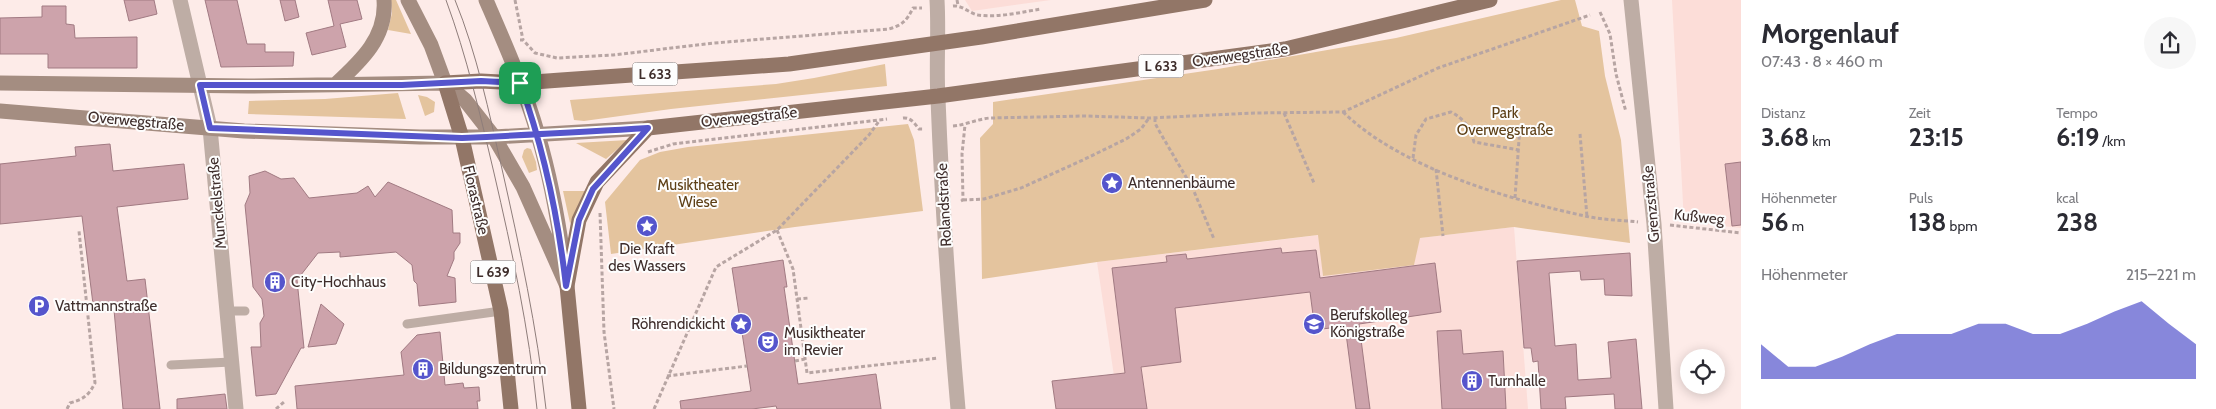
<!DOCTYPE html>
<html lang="de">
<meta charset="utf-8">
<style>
body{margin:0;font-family:Cabin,sans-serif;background:#f7f7f7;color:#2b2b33;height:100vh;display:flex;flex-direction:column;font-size:19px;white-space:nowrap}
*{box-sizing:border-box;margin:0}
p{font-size:16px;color:#7c7c81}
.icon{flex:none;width:28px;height:28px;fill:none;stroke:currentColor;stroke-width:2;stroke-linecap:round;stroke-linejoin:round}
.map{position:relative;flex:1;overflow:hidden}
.panel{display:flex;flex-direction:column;background:#fff;width:475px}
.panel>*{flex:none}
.fabs{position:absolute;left:1680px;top:349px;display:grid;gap:10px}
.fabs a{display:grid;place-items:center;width:45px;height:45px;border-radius:50%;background:#fff;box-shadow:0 2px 12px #0003;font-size:25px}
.pin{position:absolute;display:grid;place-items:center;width:42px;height:42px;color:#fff;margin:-21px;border-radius:10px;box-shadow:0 2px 8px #0006}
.round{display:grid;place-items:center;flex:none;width:52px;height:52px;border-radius:26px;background:#f7f7f7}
.headline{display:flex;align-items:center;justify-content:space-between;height:85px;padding:0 20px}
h1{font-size:28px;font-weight:700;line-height:38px}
.stats{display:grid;grid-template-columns:repeat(3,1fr);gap:8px;height:85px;padding:5px 20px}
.stats div{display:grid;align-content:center}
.stats b{font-size:25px;font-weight:700}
.stats small{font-size:14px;font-weight:400}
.stats p{font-size:14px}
.chart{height:140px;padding:10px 20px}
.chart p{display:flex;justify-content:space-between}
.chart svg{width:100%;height:90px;margin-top:5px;fill:#55c;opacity:.7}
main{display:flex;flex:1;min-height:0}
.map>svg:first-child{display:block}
.built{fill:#fcddd8}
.green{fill:#e4c49e}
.building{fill:#cda3ab;stroke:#a17a82}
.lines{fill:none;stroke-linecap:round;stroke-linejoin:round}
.path{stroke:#b7a5a3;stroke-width:3;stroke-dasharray:4 2.5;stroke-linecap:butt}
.service{stroke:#beada5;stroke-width:9}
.minor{stroke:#beada5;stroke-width:15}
.tertiary{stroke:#beada5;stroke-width:15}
.secondary{stroke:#a48d81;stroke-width:15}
.primary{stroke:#927667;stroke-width:15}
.tram{stroke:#8e7d7a;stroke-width:1}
.route-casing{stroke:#fff;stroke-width:10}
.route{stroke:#55c;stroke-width:6}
.labels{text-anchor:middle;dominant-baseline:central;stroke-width:4;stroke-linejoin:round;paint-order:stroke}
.shield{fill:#fdfdfd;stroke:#776b6a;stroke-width:1}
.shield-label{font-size:14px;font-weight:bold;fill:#3e2d2b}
.street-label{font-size:15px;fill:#3e2d2b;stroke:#fdfdfd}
.park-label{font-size:15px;fill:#5e4017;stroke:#fdfdfd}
.poi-label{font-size:15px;fill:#3e2d2b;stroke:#fdfdfd;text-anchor:start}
</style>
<main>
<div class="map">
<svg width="1741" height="409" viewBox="0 0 1741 409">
<rect width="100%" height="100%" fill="#fdebe8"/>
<path class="built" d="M965,0H1051L972,11Z
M1672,0H1741V228L1684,222Z
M1514,227L1528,409H1145L1114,376L1097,262L1319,235L1323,276L1420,238Z"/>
<path class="green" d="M391,0H396L411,34L388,30L392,13Z
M1561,0H1575L1582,26L1599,31L1605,76L1621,140L1630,243L1514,227L1420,238L1414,265L1323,276L1318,235L1097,262L982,279L980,138L993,124V102L1218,69L1396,38Z
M885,64L887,86L671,109L584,121L574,120L570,100L776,84L814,78Z
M398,93L406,119L248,114L249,101L325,99Z
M418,95L427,97L435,102L434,112L425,116Z
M908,124L914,140L923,211L795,227L611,254L605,202L640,160L660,152L688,147Z
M628,140L606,159L576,143Z
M527,148L531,149L536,162L537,170L529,173L522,157L524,150Z
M563,191H585L570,224V223Z"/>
<path class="building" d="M124,0H154L157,14L129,21Z
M205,0H237L247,44H265V52H294L293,66L221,67Z
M280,0H295L299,17L285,21Z
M328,0H357L362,19L340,24L346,47L312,55L306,33L334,26Z
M42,6H66V24L74,25L75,38L137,37V68H48V54H0V18L42,17Z
M110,144L113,171L184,164L188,199L117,207L127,281L145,279L160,409H123L114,310L94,312L82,216L0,224V164L76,156L75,147Z
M1741,162V225L1732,226L1725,164Z
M265,171L281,179L294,178L309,198L357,193L368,186L375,197L388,182L452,210L453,233H460V243L454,252V259L447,276L455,278L456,302L419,306L417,284L414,281L412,265L396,252L340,257V252L318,253L297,280L304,348H301L276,394L256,396L251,347H261L260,323L264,316L262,299L253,287L245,205L250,193L249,176Z
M1281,248L1282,253L1316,250L1320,278L1435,263L1441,312L1359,324L1370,409H1356L1345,326L1315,330L1310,292L1175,308L1181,362L1141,367L1147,409H1056L1052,381L1125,373L1112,268L1167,262L1166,256L1186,254L1187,259Z
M1630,253L1632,296L1605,295L1604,279L1581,280L1580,271L1549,273L1555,346L1576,344L1578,380L1611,378L1608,342L1636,339L1642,409H1615L1614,394L1565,397L1566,409H1541L1538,361L1533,362L1531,348H1524L1517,261Z
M783,260L787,287H784L798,384L876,374L881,409H777L776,406L752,409H681L680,401L751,391L732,268Z
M321,304L344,324L336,344L308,347Z
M1461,330L1463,354L1503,351L1506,409H1442L1437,331Z
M440,332L445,385L463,383L464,388L479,387L480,401H477L478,409H297L295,386L404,375L401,352L417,335Z
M225,394L227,409H177V399Z"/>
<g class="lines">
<path class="path" d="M515,0L523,40
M957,0L958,5
M953,6C962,5 969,13 978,15C998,18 1022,12 1041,9
M1600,12L1610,34L1616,74L1626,112
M520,40H523L535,53L557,58L613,55L714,43L889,29C903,25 907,20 913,8H922
M1343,112C1401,168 1507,199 1585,216C1602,220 1621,220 1638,222
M1284,113L1314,183
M903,118C911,117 915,124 919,129H924
M1155,118V123L1158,129L1193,189L1214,239
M953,126C966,125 977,119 990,118L1085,116L1150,118L1255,113L1343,112L1438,68L1590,15
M1580,134L1587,217
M648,152L673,144L887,119
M1413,158L1416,135L1426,119L1451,112C1464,119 1470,127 1474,142L1519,150
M1436,169L1443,236
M1515,198L1520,125
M963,200L984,199L1021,188L1083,160L1126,139L1141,129L1149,118
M961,201L963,200L962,154L965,125
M600,213L604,332L614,409
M1670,225L1741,233
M777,230L793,269L807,373L938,358
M797,299L809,298
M795,361L805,359
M667,376L747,366
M67,409L70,403C84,399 89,395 95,383L79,231
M276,409L284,402
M654,409L716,267L777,230L869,135L879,121"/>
<path class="service" d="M227,311H245
M407,324L501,311
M171,365L231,362"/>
<path class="minor" d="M180,0L210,128L236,409
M937,0C939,33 936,66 938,99C942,202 949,306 958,409"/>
<path class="tertiary" d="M1631,0L1654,224L1666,409"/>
<path class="secondary" d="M408,0L431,45L445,83L465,100L494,137L523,187L567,286
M486,0C505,44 525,89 538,135C551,179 559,224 565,270
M0,83L248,86L445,83
M336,84C361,61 387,37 384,0
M0,111L244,131L420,137H494L648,128"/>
<path class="primary" d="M511,409L501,311L462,138L445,83L481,81L520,83L561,80L789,64L981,37L1205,0
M579,409L567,286L579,220L597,182L648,128L938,96L1285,49L1490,0"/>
<path class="tram" d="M446,0C467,57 480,114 494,173C512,251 529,329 537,409
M455,0C477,54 489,112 502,169C520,249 537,328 546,409"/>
</g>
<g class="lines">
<g class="route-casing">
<path id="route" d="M520,83L481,81L402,85H200L210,128L462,138C524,135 586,132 648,128L593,189L579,220L566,286C558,216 544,149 520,83"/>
</g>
<use href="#route" class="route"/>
</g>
<defs>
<g id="sight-disc" transform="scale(1.125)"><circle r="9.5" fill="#55c" stroke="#fdfdfd"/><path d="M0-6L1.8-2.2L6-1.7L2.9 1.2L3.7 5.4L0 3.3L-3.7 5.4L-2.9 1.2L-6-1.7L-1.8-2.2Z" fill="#fff"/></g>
<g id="building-disc" transform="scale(1.125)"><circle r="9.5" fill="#55c" stroke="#fdfdfd"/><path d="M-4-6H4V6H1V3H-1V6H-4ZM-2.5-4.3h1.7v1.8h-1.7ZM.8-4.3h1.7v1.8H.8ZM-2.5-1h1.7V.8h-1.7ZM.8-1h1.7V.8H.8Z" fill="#fff"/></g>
<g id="parking-disc" transform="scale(1.125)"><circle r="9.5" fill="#55c" stroke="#fdfdfd"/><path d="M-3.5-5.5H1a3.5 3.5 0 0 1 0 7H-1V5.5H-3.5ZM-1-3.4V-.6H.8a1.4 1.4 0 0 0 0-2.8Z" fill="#fff"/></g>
<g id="university-disc" transform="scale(1.125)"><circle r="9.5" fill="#55c" stroke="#fdfdfd"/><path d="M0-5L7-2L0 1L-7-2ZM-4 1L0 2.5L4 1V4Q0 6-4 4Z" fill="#fff"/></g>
<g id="theatre-disc" transform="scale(1.125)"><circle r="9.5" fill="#55c" stroke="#fdfdfd"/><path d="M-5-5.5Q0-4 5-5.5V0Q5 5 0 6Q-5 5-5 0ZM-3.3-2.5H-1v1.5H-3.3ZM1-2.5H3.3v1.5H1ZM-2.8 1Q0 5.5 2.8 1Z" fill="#fff"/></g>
</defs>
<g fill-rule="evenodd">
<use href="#sight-disc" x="1112" y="183"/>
<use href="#sight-disc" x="647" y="226"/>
<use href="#building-disc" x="275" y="282"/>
<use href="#parking-disc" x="39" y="306"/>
<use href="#sight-disc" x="741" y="324"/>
<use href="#university-disc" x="1314" y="324"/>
<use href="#theatre-disc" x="768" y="342"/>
<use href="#building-disc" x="423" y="369"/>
<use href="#building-disc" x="1472" y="381"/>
</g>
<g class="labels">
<g class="shield">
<rect x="1138.5" y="54.5" width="45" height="23" rx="4"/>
<rect x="632.5" y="62.5" width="45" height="23" rx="4"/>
<rect x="470.5" y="260.5" width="45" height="23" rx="4"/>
</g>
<g class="shield-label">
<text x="1161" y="66">L 633</text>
<text x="655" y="74">L 633</text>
<text x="493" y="272">L 639</text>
</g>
<g class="street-label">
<text transform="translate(1240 55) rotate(-8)">Overwegstraße</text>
<text transform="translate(749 117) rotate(-6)">Overwegstraße</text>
<text transform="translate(136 121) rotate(5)">Overwegstraße</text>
<text transform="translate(476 200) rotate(77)">Florastraße</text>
<text transform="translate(217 203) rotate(-95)">Munckelstraße</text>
<text transform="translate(1651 204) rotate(-95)">Grenzstraße</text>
<text transform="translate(944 205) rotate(-93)">Rolandstraße</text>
<text transform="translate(1699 217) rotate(6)">Kußweg</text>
</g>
<g class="park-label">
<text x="1505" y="113">Park<tspan x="1505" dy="17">Overwegstraße</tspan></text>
<text x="698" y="185">Musiktheater<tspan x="698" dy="17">Wiese</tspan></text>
</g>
<g class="poi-label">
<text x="1128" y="183">Antennenbäume</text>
<text x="647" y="249" text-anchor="middle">Die Kraft<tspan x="647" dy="17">des Wassers</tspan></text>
<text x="291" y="282">City-Hochhaus</text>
<text x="55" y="306">Vattmannstraße</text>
<text x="1330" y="315">Berufskolleg<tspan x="1330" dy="17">Königstraße</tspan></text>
<text x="725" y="324" text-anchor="end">Röhrendickicht</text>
<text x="784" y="333">Musiktheater<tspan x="784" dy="17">im Revier</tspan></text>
<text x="439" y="369">Bildungszentrum</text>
<text x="1488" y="381">Turnhalle</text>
</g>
</g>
</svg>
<div class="fabs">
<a><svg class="icon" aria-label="locate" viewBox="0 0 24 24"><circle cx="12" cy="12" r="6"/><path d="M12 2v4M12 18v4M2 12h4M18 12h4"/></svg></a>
</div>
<div class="pin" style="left:520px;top:83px;background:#1e9e55"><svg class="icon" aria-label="arrive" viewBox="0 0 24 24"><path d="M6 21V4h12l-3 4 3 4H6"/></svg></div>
</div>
<section class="panel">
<div class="headline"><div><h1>Morgenlauf</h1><p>07:43 · 8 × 460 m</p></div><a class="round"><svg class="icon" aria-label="share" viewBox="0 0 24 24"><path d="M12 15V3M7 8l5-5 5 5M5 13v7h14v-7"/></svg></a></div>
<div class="stats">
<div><p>Distanz</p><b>3.68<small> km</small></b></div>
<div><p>Zeit</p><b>23:15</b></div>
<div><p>Tempo</p><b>6:19<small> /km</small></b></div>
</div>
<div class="stats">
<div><p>Höhenmeter</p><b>56<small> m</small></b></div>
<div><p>Puls</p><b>138<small> bpm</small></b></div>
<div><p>kcal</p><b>238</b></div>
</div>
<div class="chart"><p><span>Höhenmeter</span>215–221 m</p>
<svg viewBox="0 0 160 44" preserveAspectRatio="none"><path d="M0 44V27L10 38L20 38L30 33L40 27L50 22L60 22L70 22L80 17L90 17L100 22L110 22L120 17L130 11L140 6L150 17L160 27V44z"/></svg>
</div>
</section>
</main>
